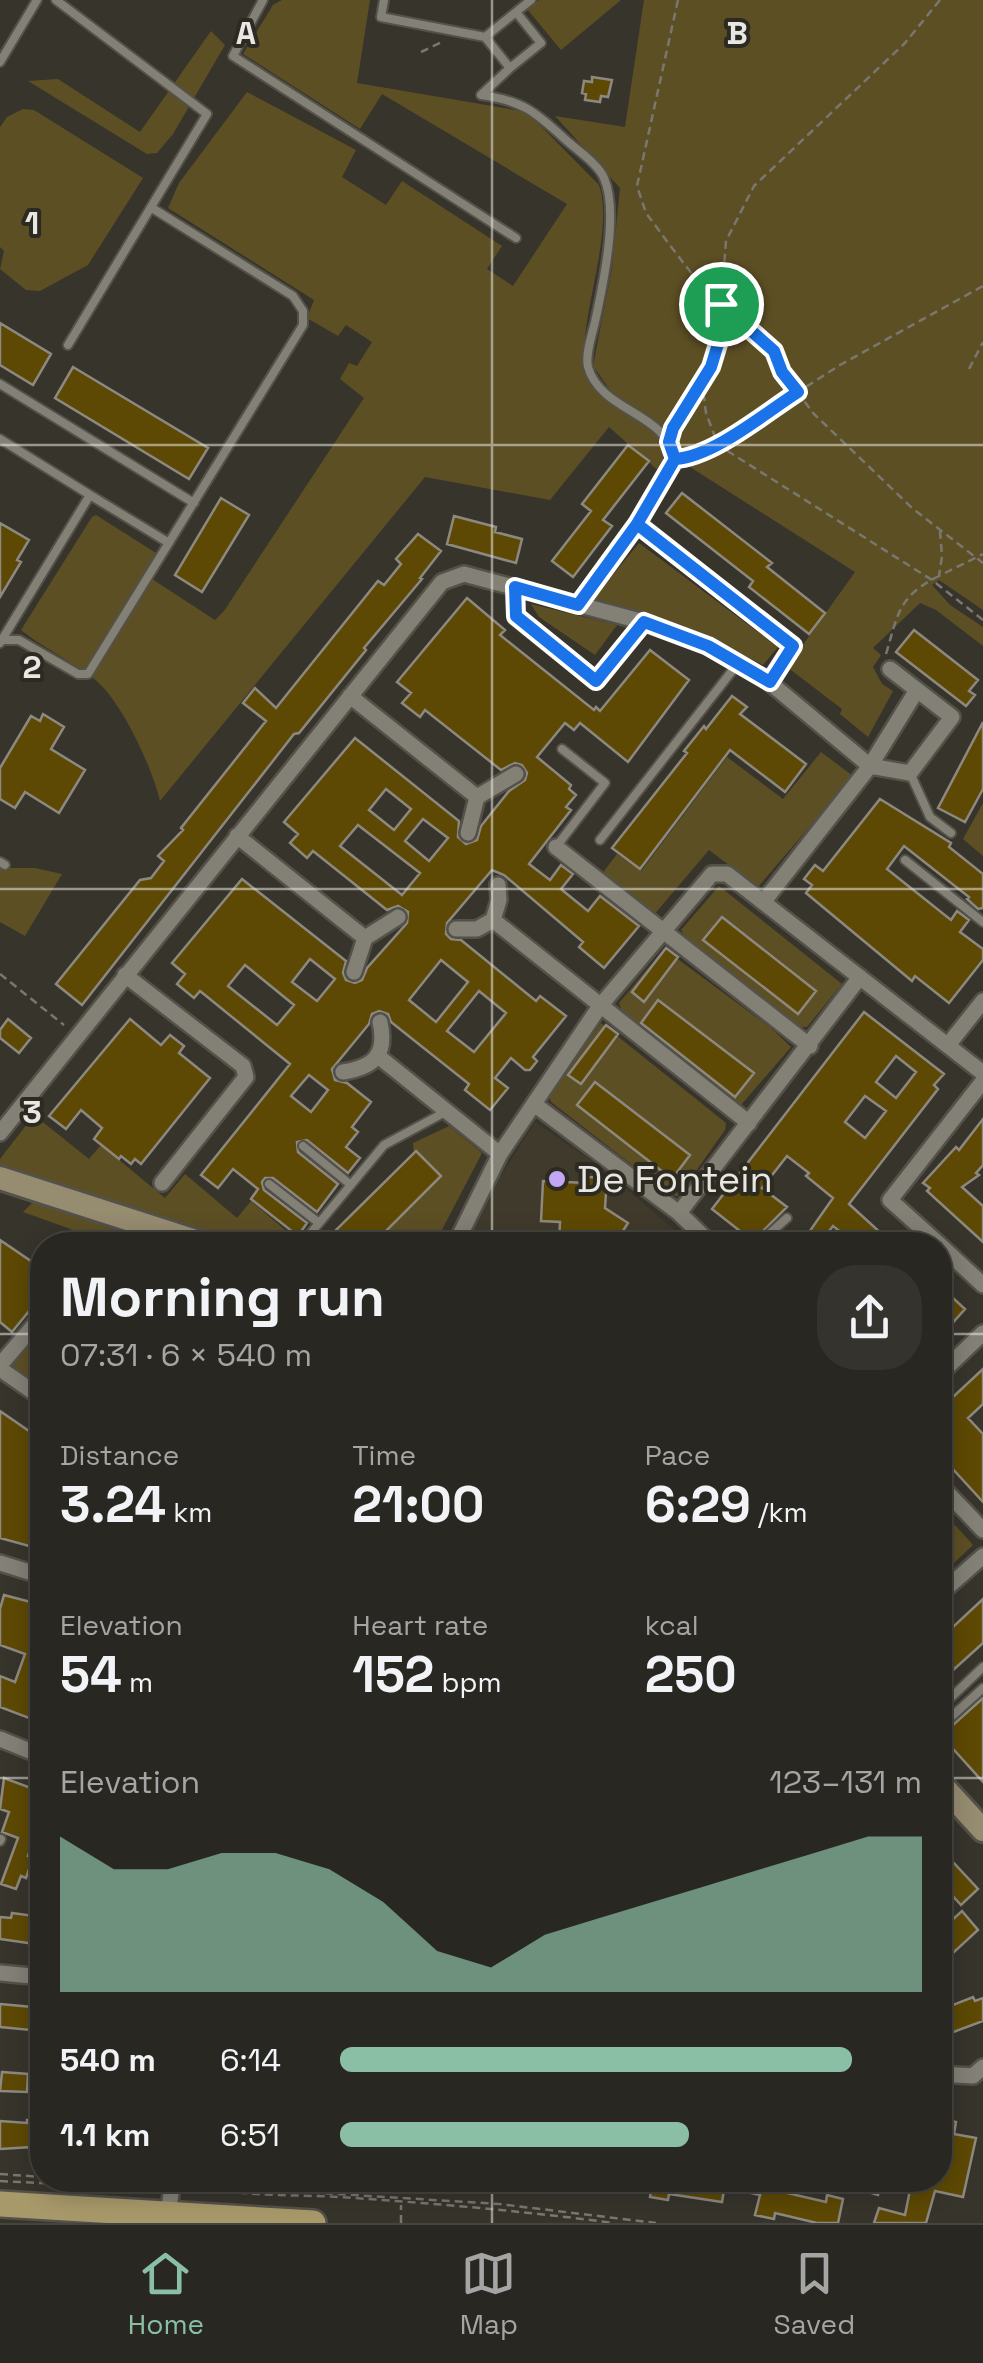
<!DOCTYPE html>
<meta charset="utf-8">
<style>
body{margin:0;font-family:"Space Grotesk",sans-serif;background:#35332e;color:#f1f3f6;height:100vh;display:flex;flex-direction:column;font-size:38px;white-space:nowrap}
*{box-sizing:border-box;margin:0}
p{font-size:32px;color:#a5a5a5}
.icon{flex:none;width:55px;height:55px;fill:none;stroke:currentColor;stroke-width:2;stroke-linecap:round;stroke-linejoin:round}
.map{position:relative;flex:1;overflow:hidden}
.panel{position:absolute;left:30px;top:1232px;width:922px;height:960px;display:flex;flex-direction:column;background:#292721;border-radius:40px;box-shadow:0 5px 25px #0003,0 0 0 2px #45443f}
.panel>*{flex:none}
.pin{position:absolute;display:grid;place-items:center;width:85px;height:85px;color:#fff;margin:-42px;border:5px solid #fff;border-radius:50%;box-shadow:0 2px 10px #0007}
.round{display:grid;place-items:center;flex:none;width:105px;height:105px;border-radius:40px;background:#35332e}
.head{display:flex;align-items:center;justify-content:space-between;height:170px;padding:0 30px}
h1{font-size:55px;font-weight:700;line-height:75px}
.stats{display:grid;grid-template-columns:repeat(3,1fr);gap:15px;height:170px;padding:10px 30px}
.stats div{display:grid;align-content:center}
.stats b{font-size:50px;font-weight:700}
.stats small{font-size:28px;font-weight:400}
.stats p{font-size:28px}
.chart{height:280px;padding:20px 30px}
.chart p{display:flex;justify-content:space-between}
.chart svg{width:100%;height:180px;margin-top:10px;fill:#8abfa5;opacity:.7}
ul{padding:0 30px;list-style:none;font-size:32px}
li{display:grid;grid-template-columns:160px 120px 1fr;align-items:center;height:75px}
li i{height:25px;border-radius:12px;background:#8abfa5}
.dock{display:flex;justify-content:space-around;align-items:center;height:140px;border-top:2px solid #45443f;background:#292721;font-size:28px;color:#a5a5a5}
.dock a{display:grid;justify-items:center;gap:5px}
.dock .on{color:#8abfa5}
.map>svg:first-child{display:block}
.built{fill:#403a2c}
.green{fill:#5d4f24}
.building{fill:#5d4904;stroke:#8d8980;stroke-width:2.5;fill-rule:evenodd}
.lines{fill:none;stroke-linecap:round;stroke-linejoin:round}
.lane-casing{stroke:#53514a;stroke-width:12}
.street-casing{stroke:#53514a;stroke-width:20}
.secondary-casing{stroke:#53514a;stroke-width:28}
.primary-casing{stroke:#53514a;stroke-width:30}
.path{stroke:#797770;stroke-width:2.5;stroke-dasharray:8 5;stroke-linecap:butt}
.lane{stroke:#838076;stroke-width:8}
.street{stroke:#838076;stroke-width:15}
.secondary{stroke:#968c70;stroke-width:22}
.primary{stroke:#a8996a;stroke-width:25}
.route-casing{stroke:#fff;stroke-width:20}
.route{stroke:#1a73e8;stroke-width:12}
.grid{fill:none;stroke:#e9e7e2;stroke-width:2.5;stroke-opacity:0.55}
.poi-dot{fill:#c3a7f2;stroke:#2d2a22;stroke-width:4}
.labels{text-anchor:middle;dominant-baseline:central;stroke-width:8;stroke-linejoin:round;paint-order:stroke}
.poi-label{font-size:38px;fill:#e9e7e2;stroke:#2d2a22;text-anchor:start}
.grid-label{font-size:32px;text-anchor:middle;font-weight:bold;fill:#e9e7e2;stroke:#2d2a22;stroke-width:8;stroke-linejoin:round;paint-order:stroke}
</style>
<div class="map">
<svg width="983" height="2223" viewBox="0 0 983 2223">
<rect width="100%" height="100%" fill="#37342c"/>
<path class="built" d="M535,1122L602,1168L678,1233L669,1245H463L492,1190Z"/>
<path class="green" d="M282,0H370L357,83L527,112L599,185C618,238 565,349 592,385C611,411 643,419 664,443L662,474L609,427L550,500L425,477L160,801C152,767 121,699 93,678C70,660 43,648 21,630L92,517L96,515L164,558L152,579L215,620L224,611L364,398L340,379L349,363L357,366L372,342L346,325L338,336L307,318L314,300L168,208L179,183L247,92L356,150L342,177L386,205L402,181L502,246L487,269L513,286L567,204L382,94L360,129L243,54L273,5Z
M539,0H621L561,50L527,9Z
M644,0H983V610L939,580L932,585L950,605L983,627V646L936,610L920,603L873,648L881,655L873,667L882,684L893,691L868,737L840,714L842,709L787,667L855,572L690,467L728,444L715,442L681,457L677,454L669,433L649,416L613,394L593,366L612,268L620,188L555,116L625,127Z
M211,31L225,45L173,134L157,153L147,154L28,81L58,79L140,132Z
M23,109L34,110L143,178L88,265L40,291L26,290L0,269L4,251L0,247V127L7,117Z
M639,543L778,647L763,665L693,630L593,599Z
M531,604L617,625L595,655L539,617Z
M821,752L853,776L758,887L709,850L652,917L601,875L617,854L641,871L727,757L783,799Z
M983,803V856L963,839Z
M0,868H35L62,874L25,936L0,922Z
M719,886L842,984L807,1027H800L685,937L681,930Z
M664,949L771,1028L791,1047L741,1105L622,1012L619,1003Z
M601,1023L726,1123L725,1130L678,1196L671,1195L551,1102L549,1096Z
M34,1115L89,1159L101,1145L165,1198L185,1174L237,1218L251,1201L303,1245H240L0,1167V1159Z
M449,1126L482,1153L434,1245H323L414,1156L413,1143Z
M33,1202L175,1245H115L23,1212Z
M42,1329V1373L31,1385L8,1368Z
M955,1525L973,1545L940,1576V1554L949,1545L941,1537Z"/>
<path class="building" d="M592,77L612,80L608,97L601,96L600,102L585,100L586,94L582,93L584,81L592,82Z
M0,323L51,354L33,385L0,365Z
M73,367L208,448L189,479L55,398Z
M628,445L649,461L603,520L612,526L573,577L552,561L591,511L582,504Z
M682,493L772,563L767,567L825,613L809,634L749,587L753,581L666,513Z
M221,498L249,515L202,592L175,575Z
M454,516L496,527L495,532L522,539L516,563L447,544Z
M0,523L29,540L17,560L21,562L0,597Z
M418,534L441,551L420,578L422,579L364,648L366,650L299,733L294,734L82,1005L56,984L140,880L151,878L164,861L158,856L183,830L181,828L266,721L243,703L255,688L276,708L378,581L384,585L401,564L396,559Z
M467,598L505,630L500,635L594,710L596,707L600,711L650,650L689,680L628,762L580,723L574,730L565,723L537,757L571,785L569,789L576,795L566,807L571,810L529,864L550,880L561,865L573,874L561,889L567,894L588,911L600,896L639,926L604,968L579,947L583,942L504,875L492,870L447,923L446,934L451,939L461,940L536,1001L540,996L566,1016L533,1057L537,1061L530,1070H525L511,1058L495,1078L508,1088L490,1110L465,1090L469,1084L391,1022L388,1014L379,1011L372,1014L369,1024L332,1069L335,1080L347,1083L371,1102L352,1127L358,1132L346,1147L360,1158L348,1173L307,1140L297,1142L298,1152L338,1184L317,1212L273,1178H265L262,1182L264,1190L307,1223L298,1236L251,1199L258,1189L233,1169L218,1188L201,1175L290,1064L200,991L194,998L177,984L185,974L172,963L242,879L346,961L343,973L346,980L355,983L362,980L367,968L407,923L408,912L398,906L387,910L313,851L307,858L290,843L298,834L284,822L355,738L459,821L458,837L466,844L477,840L481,826L509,791L525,780L527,773L522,765L515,763L501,770L425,710L420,717L402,703L411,693L397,682ZM386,789L411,809L394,830L369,810ZM423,819L448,838L429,861L405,841ZM358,825L420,873L402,895L340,846ZM310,959L335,979L317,1001L292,982ZM441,960L468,982L436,1022L409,1000ZM245,965L294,1005L277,1025L228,986ZM479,991L506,1013L474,1052L447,1031ZM309,1075L328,1090L311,1112L291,1096Z
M914,630L978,680L969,691L975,695L966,706L896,652Z
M732,696L747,707L740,714L806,764L785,792L730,750L640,869L612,848L687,753L684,751L704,726L706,729Z
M43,714L64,727L51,749L85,770L59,813L25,792L15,808L0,799V768L31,716L40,721Z
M983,722V789L965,822L938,808Z
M880,799L951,843L949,847L983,874V908L978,909L967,899L969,897L904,846L887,869L951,920L957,911L969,920L960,932L983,949V960L949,1003L915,976L912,981L806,893L812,885L804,879L815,865L823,871Z
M722,917L816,991L798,1014L703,940Z
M666,948L678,957L644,1002L632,992Z
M658,1000L754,1073L735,1097L641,1023Z
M864,1012L944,1074L934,1085L938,1089L849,1204L894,1245H857L833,1226L818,1245L807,1235L833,1198L806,1176L809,1173L787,1156L762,1188L787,1207L749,1245L742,1237L745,1235L712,1209ZM896,1056L916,1072L896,1098L876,1082ZM865,1096L886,1111L865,1138L845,1122Z
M8,1019L31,1038L19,1053L0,1038V1030Z
M130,1019L161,1045L170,1035L184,1046L179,1053L210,1078L141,1164L135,1159L131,1164L121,1156L119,1159L94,1139L102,1128L81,1110L66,1129L49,1116Z
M606,1025L618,1034L581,1084L568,1075Z
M595,1082L690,1155L672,1179L577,1105Z
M983,1119V1165L976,1173L979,1175L962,1187L983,1206V1242L927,1191L930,1188L923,1183L956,1147L959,1150Z
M416,1151L441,1176L372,1245H351L336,1230Z
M587,1177L607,1178L605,1208L628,1223L614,1245H559L560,1222L541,1221L543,1181L587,1183Z
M0,1240L31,1261L42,1248V1295L12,1332L0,1322Z
M940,1286L965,1309L940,1337Z
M983,1369V1404L968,1418L983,1434V1502L940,1455V1409Z
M0,1411L42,1440V1487L35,1500L42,1505L31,1526L34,1527L29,1546L0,1538Z
M4,1595L42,1605V1723L0,1707V1676L15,1682L25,1654L0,1645V1609Z
M983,1599V1643L940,1682V1639Z
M983,1698V1782L946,1741L949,1739L944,1733Z
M4,1778L42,1792V1814L28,1856L33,1858L26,1878L21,1876L16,1889L1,1884L18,1838L2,1832L9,1812L0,1809Z
M940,1848L978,1889L961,1905L940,1882Z
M962,1911L978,1930L940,1965V1931Z
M12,1913L42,1917V1945L0,1939V1917L11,1918Z
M973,1997L975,2001L983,1998V2021L940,2037V2010Z
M0,2004L32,2007L30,2030L0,2027Z
M2,2072L28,2074L27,2092L0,2091Z
M940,2119L956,2122L954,2134L976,2138L963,2197L935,2191L926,2223H874L879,2208L905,2215L912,2180H940Z
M27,2120L41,2121V2135H32V2147L0,2149V2121L27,2123Z
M653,2180H720L719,2189L724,2190L722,2202L669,2194L668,2200L650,2197Z
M750,2180H770V2189L826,2202L827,2195L843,2199L838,2223H817L775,2213L774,2219L755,2215L760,2195L747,2192Z
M838,2180H883L878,2195L838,2183Z"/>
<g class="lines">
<g class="lane-casing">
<path id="lane" d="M56,0L207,114L68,345
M263,0L233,56L516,238
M384,0L381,17L485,37
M516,12L541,43L510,68L485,37Z
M516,12L531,0
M0,62L37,0
M510,68L481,95C524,101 535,112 566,140C578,151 598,164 604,178C619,212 603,285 595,322C592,335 585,354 588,367C601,412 666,412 675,459L637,524
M0,384L194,503
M0,439L90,495L0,643
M90,495L169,543
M1,640H19L78,674H88L303,325V311L293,296L152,208
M910,773L930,817L951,833
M600,840L739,662
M556,847L605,783L562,749
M905,860L983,922
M0,862L5,865
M303,1146L351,1185
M269,1184L319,1223
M310,1234L384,1145L447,1111
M757,1245L787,1218
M940,1708L983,1667
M940,1727L983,1688
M0,1841L1,1839"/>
</g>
<g class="street-casing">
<path id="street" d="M515,587L516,617L596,681L644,622
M578,605L637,524L793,646L769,682
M350,696L477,797
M468,833L477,797L516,774
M237,836L365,938
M556,847L810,1046
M764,901L870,766L917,690
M493,920L749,1123
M456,929H477L493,920L499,900L498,885
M354,972L365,938L398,917
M125,975L243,1066L246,1077L162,1183
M948,1045L983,1001
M378,1056L500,1154
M343,1072C375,1067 387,1054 380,1022
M534,1104L679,1213L712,1245
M0,1133L442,582L464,574L644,622L709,646L769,682L870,766L910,773L952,717L890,669
M679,1213L860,977
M455,1245L500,1154L600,1006L712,874H727L983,1073
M940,1245L890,1200L983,1081
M940,1245L983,1285
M0,1365L42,1316
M0,1369L42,1398
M940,1374L983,1333
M940,1485L983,1530
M0,1563L42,1576
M940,1594L983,1556
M0,1739L42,1756
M0,1973L42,1977
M940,2074L973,2076L983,2067
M167,2221L173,2180"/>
</g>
<g class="secondary-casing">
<path id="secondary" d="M0,1178L208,1245
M940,1783L983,1830"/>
</g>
<g class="primary-casing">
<path id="primary" d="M0,2204L313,2223"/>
</g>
<path class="path" d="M678,0L637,186L646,213L669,244L705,291L755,331L774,351L782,372L814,414L912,508L983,563
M940,0L905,43L754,186L726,241L718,344L702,381L706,413L718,445L932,580L983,620
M421,52L442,42
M969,369L983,342
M674,426L702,382
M719,443L840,365L983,286
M686,459L716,446
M940,531L942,556L939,576L983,554
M886,654C898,615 897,597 939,576
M0,974L64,1025
M225,1234L272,1245
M0,2174L42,2177
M77,2180L119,2183L134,2180
M196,2180L223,2187L499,2204L656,2223
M363,2180L365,2193
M0,2181L120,2187L145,2180
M188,2182C237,2198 288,2194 339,2197C431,2203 523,2211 614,2223
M401,2223V2205"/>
<use href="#lane" class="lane"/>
<use href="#street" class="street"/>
<use href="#secondary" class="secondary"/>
<use href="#primary" class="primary"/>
</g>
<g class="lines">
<g class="route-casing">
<path id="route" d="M721,304L718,344L711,367L673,428L669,442L675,459L637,524L578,605L515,587L516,616L596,681L644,622L708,646L770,682L793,646L637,524L675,459C713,457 765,413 798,392L782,372L774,351L721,304"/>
</g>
<use href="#route" class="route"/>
</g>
<path class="grid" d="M492,0V1245M0,445H983M0,889H983M0,1334H42M940,1334H983M0,1778H42M940,1778H983M492,2180V2223"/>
<circle class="poi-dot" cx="557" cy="1179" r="10"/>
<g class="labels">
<g class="poi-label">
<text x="577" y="1179">De Fontein</text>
</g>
</g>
<g class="grid-label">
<text x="246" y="44">A</text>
<text x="737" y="44">B</text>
<text x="32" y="234">1</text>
<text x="32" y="678">2</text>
<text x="32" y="1123">3</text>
</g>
</svg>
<div class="pin" style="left:721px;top:304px;background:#1e9e55"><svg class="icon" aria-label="arrive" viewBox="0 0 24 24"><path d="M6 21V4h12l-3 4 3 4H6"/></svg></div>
<section class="panel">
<div class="head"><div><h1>Morning run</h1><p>07:31 · 6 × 540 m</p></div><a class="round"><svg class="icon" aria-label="share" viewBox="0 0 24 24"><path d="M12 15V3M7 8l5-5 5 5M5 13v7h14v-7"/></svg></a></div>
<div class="stats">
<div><p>Distance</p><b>3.24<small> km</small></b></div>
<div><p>Time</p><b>21:00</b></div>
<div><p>Pace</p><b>6:29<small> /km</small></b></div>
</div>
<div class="stats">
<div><p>Elevation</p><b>54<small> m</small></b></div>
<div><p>Heart rate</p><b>152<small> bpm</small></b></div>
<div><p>kcal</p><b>250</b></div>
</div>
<div class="chart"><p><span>Elevation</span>123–131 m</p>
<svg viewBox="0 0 160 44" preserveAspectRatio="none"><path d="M0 44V6L10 14L20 14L30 10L40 10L50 14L60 22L70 34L80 38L90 30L100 26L110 22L120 18L130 14L140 10L150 6L160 6V44z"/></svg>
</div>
<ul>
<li><b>540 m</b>6:14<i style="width:88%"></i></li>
<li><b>1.1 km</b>6:51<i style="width:60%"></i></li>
</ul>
</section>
</div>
<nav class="dock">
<a class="on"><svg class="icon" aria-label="home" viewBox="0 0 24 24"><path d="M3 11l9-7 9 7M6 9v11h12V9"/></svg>Home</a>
<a><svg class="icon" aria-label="map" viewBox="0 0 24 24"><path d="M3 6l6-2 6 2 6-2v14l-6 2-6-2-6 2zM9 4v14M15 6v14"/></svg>Map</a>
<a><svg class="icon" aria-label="saved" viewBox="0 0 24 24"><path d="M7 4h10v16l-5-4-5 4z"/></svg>Saved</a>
</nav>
